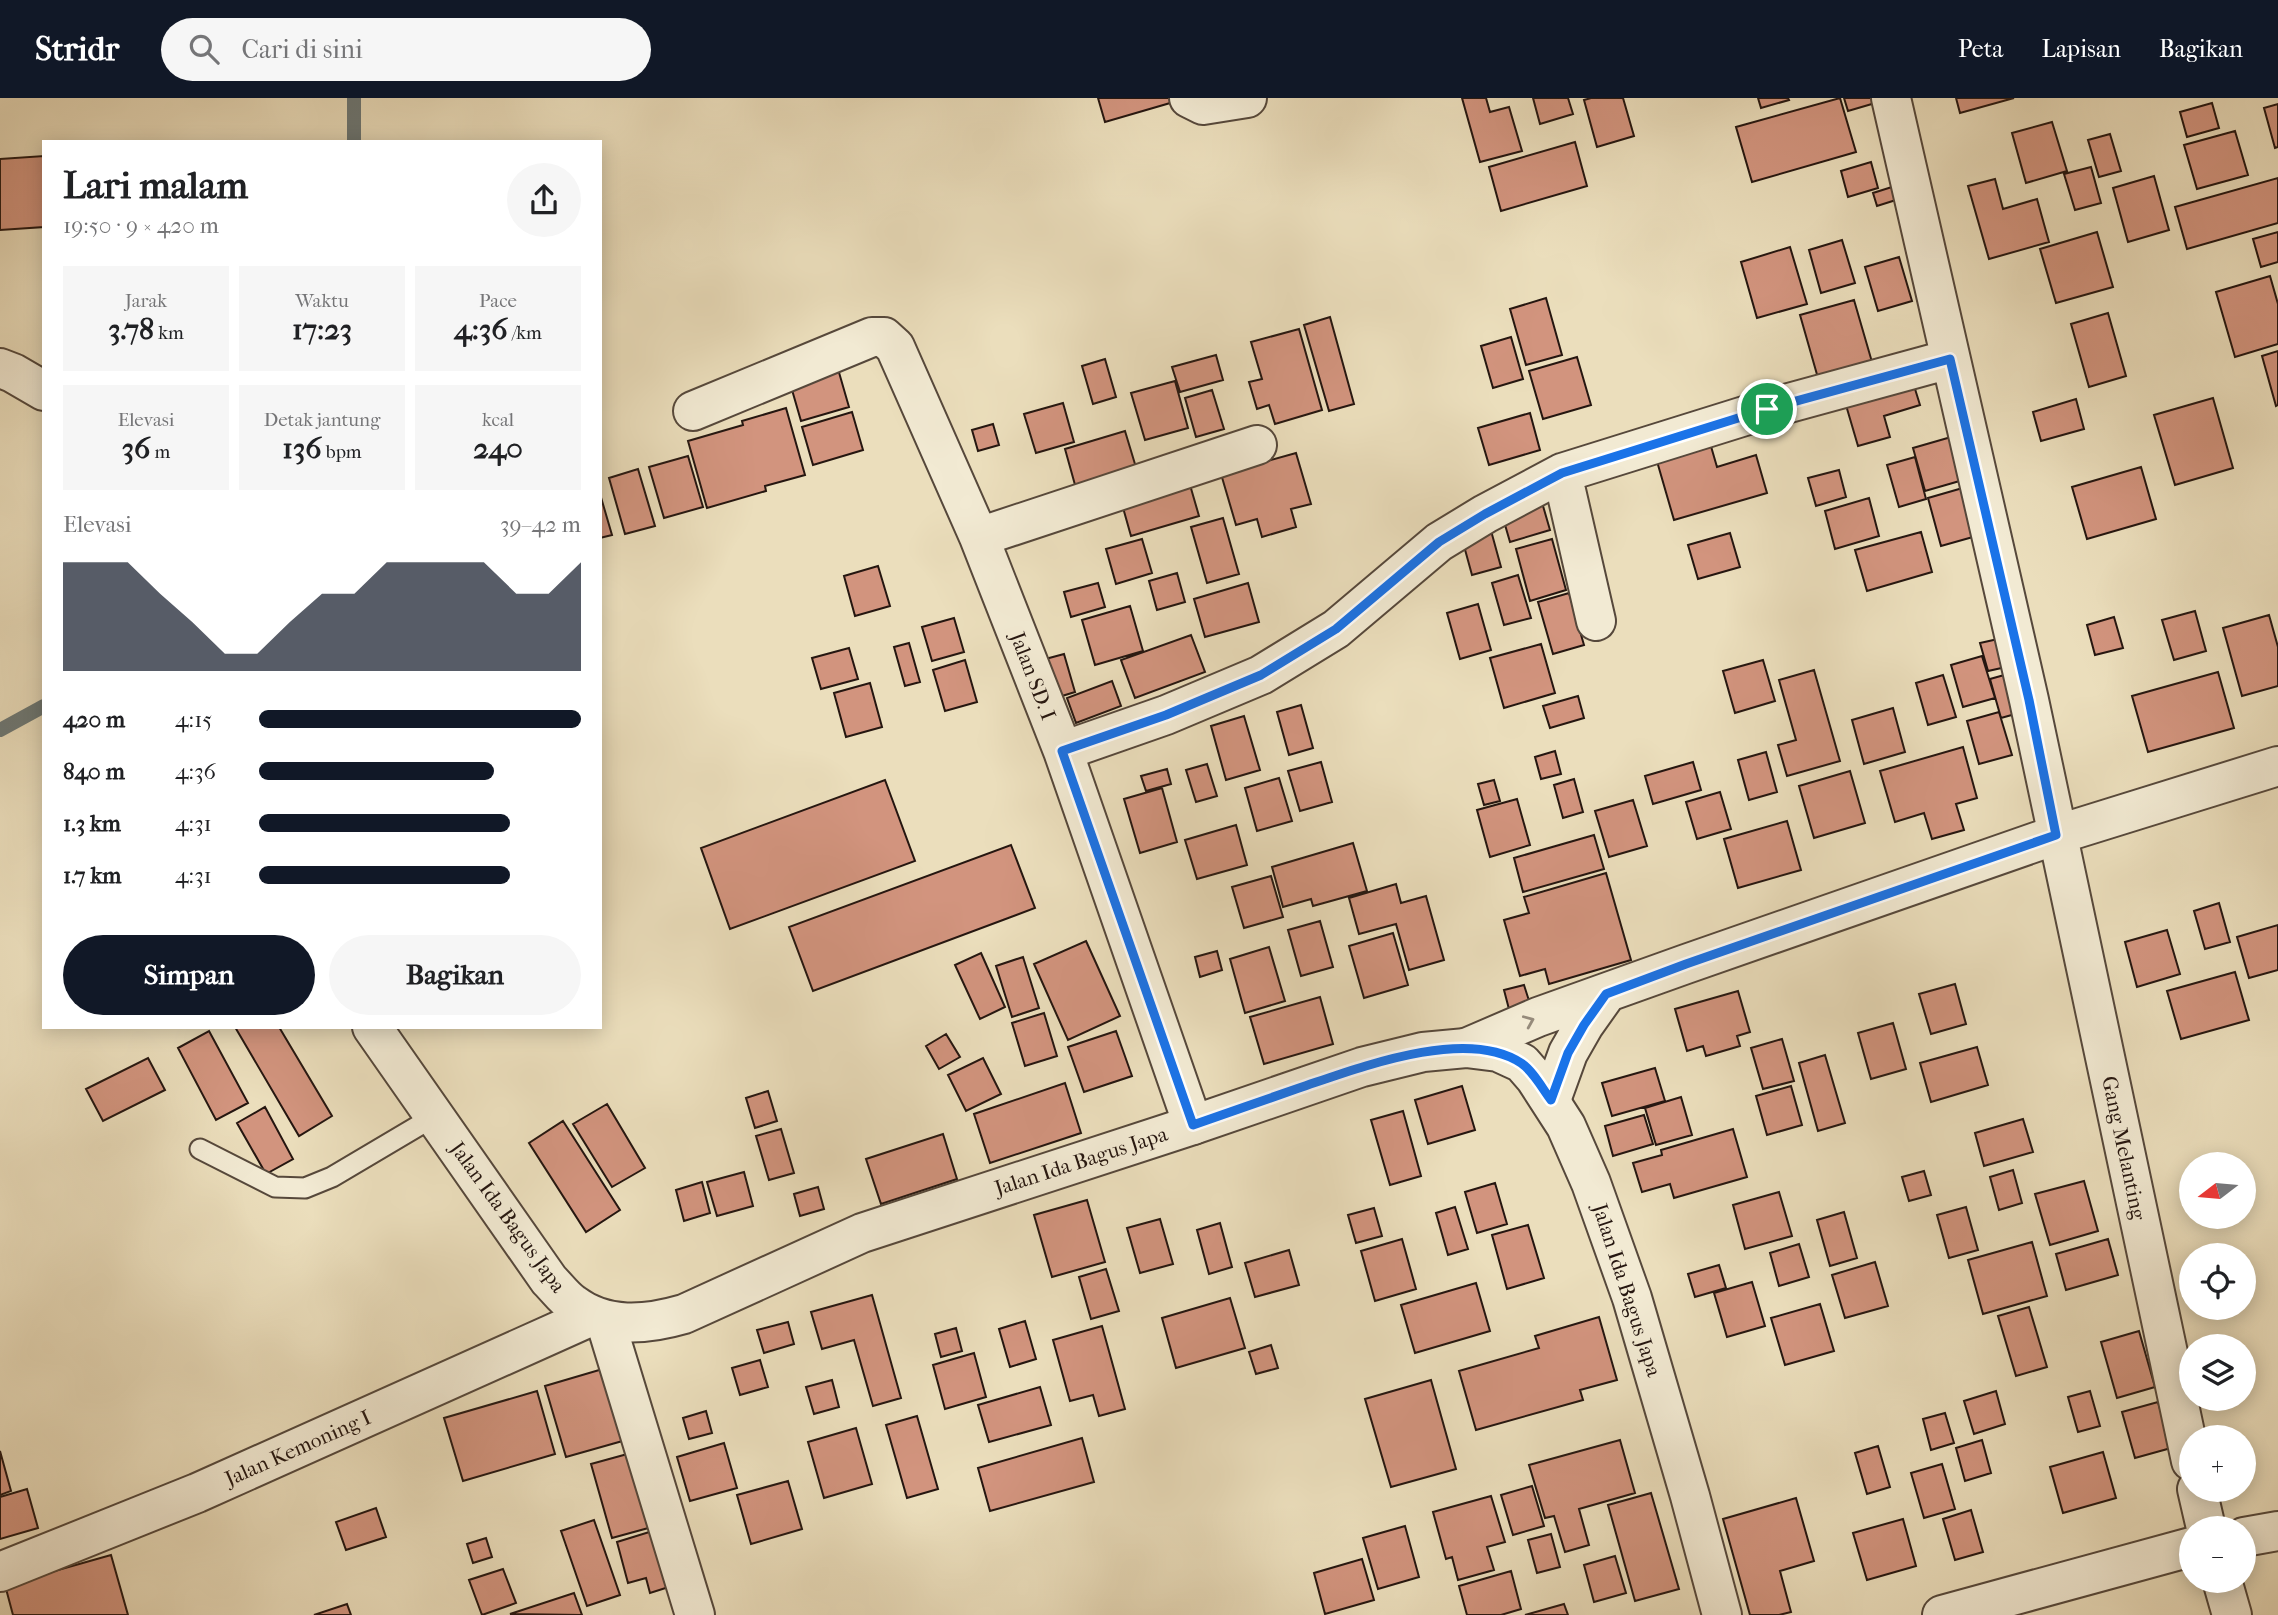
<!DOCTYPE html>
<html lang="id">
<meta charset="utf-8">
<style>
body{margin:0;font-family:"IM FELL French Canon",serif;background:#f6f6f6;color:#202124;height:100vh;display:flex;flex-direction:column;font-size:26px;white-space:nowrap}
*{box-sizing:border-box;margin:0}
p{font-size:23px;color:#757577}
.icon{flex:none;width:38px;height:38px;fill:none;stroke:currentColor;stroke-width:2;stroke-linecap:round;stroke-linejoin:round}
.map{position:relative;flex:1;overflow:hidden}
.drawer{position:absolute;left:42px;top:42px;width:560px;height:889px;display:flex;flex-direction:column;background:#fff;border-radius:0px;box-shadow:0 4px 18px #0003}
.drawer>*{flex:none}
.needle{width:46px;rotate:254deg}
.buttons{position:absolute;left:2179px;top:1054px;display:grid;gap:14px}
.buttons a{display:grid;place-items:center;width:77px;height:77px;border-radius:50%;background:#fff;box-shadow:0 4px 18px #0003;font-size:35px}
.pin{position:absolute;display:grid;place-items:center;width:60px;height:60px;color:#fff;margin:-30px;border:4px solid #fff;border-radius:50%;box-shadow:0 2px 7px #0007}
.round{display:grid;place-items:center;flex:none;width:74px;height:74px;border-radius:37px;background:#f6f6f6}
.headline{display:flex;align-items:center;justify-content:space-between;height:119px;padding:0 21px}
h1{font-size:38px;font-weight:800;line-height:52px}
.metrics{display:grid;grid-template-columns:repeat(3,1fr);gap:10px;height:119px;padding:7px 21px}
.metrics div{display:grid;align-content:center;border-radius:0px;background:#f6f6f6;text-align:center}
.metrics b{font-size:30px;font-weight:800}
.metrics small{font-size:19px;font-weight:400}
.metrics p{font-size:19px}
.chart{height:196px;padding:14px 21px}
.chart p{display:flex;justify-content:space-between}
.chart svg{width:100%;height:126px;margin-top:7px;fill:#111827;opacity:.7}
.action{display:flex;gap:14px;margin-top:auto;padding:14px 21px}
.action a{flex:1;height:80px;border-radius:42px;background:#111827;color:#fff;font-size:28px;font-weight:800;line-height:80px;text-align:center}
.action a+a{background:#f6f6f6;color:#202124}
ul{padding:0 21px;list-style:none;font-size:23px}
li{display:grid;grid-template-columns:112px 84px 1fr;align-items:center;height:52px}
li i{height:18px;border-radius:9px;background:#111827}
header{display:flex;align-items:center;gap:42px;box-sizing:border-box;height:98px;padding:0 35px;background:#111827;color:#fff}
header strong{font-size:33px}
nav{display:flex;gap:38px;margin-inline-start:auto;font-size:24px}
.search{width:490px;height:63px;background:#f6f6f6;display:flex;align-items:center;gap:18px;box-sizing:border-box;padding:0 24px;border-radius:38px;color:#757577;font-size:26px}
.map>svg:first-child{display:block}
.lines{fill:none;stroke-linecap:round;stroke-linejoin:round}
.stream{stroke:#6c7876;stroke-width:14}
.building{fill:#d2947e;stroke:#251610;stroke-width:2}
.service-casing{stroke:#56483b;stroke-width:23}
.minor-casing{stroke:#56483b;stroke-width:42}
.tertiary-casing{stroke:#56483b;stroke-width:42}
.service{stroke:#f2ead3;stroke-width:19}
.minor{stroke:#f2ead3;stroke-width:38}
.tertiary{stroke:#f2ead3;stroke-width:38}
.oneway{stroke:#968b7b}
.route-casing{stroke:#fff;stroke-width:14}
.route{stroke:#1a73e8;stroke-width:9}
.labels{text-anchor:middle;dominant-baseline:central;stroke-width:5;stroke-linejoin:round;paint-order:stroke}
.street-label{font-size:21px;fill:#251610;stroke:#f2ead3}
</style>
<header>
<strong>Stridr</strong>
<div class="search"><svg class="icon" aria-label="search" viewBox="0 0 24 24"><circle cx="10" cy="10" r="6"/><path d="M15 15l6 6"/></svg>Cari di sini</div>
<nav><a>Peta</a><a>Lapisan</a><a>Bagikan</a></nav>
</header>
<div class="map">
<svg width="2278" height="1517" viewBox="0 0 2278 1517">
<rect width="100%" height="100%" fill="#ebdebc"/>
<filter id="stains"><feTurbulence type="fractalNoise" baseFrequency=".00286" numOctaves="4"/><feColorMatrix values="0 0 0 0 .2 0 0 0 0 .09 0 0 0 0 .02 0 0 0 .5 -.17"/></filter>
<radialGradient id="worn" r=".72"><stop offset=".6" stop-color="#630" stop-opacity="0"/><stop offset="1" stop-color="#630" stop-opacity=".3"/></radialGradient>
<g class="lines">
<path class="stream" d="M354,0V44
M0,632L44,608"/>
</g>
<path class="building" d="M1098,0H1176L1177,3L1105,24Z
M1462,0H1486L1490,14L1509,9L1522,53L1480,64Z
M1533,0H1568L1573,16L1540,26Z
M1591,0H1623L1634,38L1597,49L1584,2Z
M1758,0H1788L1789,2L1761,10Z
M1840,0L1856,54L1752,84L1736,29Z
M1844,0H1881L1882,3L1848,13Z
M1956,0H2014L1960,15Z
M2212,5L2219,30L2187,39L2180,14Z
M2278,6V49L2275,50L2264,10Z
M2052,24L2067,73L2026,85L2012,35Z
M2235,33L2248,77L2197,91L2184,47Z
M2110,36L2121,73L2099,79L2088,42Z
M1575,44L1587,88L1501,113L1489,69Z
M44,58V129L0,132V61Z
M1871,64L1878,90L1848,99L1841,73Z
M2091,69L2101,105L2075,112L2064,76Z
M2154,78L2169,132L2128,144L2113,90Z
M2278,80V125L2187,151L2175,109Z
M1995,81L2003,111L2037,101L2049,144L1989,161L1968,88Z
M1895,88L1899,101L1877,108L1873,95Z
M2097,134L2113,189L2056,205L2040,151Z
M2278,134V164L2261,169L2253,141Z
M1842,142L1855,185L1821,195L1809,152Z
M1790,149L1807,206L1757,220L1741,164Z
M1899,159L1912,203L1878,213L1865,169Z
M2270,178L2278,206V246L2235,259L2216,194Z
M1546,200L1562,257L1526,267L1510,211Z
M1854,202L1872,264L1818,280L1800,217Z
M2108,215L2126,278L2089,289L2071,226Z
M1330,219L1354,306L1329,313L1304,227Z
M1299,231L1322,312L1275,326L1269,307L1257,311L1249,284L1262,281L1251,244Z
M1511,239L1523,281L1493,290L1481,248Z
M2278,253V307L2276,308L2262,258Z
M1216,257L1223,282L1180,294L1172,269Z
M1577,259L1591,307L1543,321L1529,273Z
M1105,261L1116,299L1093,306L1082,268Z
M836,264L849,309L801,323L788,278Z
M1911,278L1920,307L1884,318L1890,339L1858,348L1843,297Z
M1175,283L1188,330L1145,342L1131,295Z
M1212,292L1224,331L1196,339L1185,300Z
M2213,300L2233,370L2175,387L2154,317Z
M2076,301L2084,331L2041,343L2033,314Z
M1063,305L1074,344L1036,355L1024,316Z
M786,310L805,377L765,388L766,393L707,410L688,343L743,327L742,323Z
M852,314L863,352L813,367L802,329Z
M1530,315L1540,352L1489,367L1478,330Z
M993,326L999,347L978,353L972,332Z
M1125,333L1138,376L1077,394L1065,351Z
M1958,337L1970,380L1925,393L1913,350Z
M1708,338L1717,369L1756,357L1767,395L1674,422L1654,353Z
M1296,355L1311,406L1291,411L1296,429L1262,439L1257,421L1236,427L1221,376Z
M688,358L703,409L664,420L649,369Z
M1915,359L1926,401L1899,409L1887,367Z
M2141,369L2156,421L2087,441L2072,389Z
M638,371L655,428L625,436L609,380Z
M1839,372L1846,399L1816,408L1808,380Z
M1188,380L1199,418L1131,438L1120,399Z
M1973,387L1987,435L1941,448L1928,400Z
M600,396L612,437L600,440Z
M1869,400L1879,438L1835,451L1825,413Z
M1541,401L1550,432L1510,444L1501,413Z
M1223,420L1239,476L1207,485L1191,429Z
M1490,429L1501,469L1472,477L1461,437Z
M1921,434L1932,474L1867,493L1855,452Z
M1730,435L1740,469L1698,481L1688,447Z
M1142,441L1152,475L1116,486L1106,451Z
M1552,441L1566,492L1530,503L1516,451Z
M878,468L890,508L855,518L844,478Z
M1177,475L1185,504L1157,512L1149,483Z
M1518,477L1531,520L1504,527L1492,485Z
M1098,485L1105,509L1071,519L1064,494Z
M1248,485L1259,524L1205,539L1194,501Z
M1569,495L1584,547L1553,556L1538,504Z
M1478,506L1491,552L1460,561L1447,515Z
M1130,508L1143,553L1095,567L1082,522Z
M2195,513L2206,553L2174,562L2162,522Z
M2269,517L2278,549V588L2242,598L2223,530Z
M2114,519L2123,550L2095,557L2087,527Z
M954,520L964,554L932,563L922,529Z
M1191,537L1205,574L1135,600L1121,562Z
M2007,539L2015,567L1988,573L1980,545Z
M909,545L920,584L905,588L894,549Z
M1541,546L1555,595L1504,610L1490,560Z
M849,550L858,581L821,591L812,560Z
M1064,556L1075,594L1049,602L1038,563Z
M1982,558L1995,600L1963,609L1951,567Z
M965,562L977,604L945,613L933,572Z
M1763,562L1775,603L1735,615L1723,573Z
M1814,572L1840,663L1787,678L1778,647L1796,642L1779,582Z
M2015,574L2026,613L2001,620L1990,581Z
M2218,574L2234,630L2148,654L2132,598Z
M1943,577L1956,619L1928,627L1916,585Z
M1112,583L1121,608L1076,625L1067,600Z
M870,585L882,629L846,639L834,595Z
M1578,598L1584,620L1550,630L1543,608Z
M1301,607L1313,650L1289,657L1277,614Z
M1893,610L1905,654L1864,666L1852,622Z
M1999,614L2012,657L1979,666L1967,623Z
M1244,618L1260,672L1226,682L1211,628Z
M1963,649L1977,700L1956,706L1964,732L1932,741L1924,715L1895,724L1880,673Z
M1555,653L1561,676L1541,681L1535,659Z
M1766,654L1777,694L1749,702L1738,662Z
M1321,664L1332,704L1300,713L1288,673Z
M1693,664L1701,692L1653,706L1645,678Z
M1207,666L1217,698L1196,704L1186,672Z
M1167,671L1171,686L1146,693L1141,678Z
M1850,673L1865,725L1814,740L1799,688Z
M1279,680L1292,723L1257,733L1245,690Z
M1574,681L1583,714L1563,720L1554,687Z
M885,682L915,763L730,831L701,750Z
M1494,682L1500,703L1484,707L1478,686Z
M1162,690L1177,744L1140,755L1124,701Z
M1720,694L1731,731L1697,741L1686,704Z
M1517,701L1530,747L1490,759L1477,712Z
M1633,702L1647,748L1609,759L1595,713Z
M1787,723L1801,772L1738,790L1724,741Z
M1236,727L1247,767L1197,781L1185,742Z
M1594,737L1604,771L1523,794L1514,760Z
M1353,745L1367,793L1313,808L1311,801L1283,809L1272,769Z
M1011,747L1035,810L813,893L789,829Z
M1606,775L1631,862L1549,886L1545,871L1520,878L1504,822L1529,815L1524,799Z
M1271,778L1283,819L1244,830L1232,789Z
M1396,786L1401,805L1426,798L1444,862L1409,872L1396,826L1359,836L1349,800Z
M2219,805L2230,844L2205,851L2194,813Z
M1320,823L1333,869L1301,878L1288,832Z
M2278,827V872L2249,880L2237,839Z
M2167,832L2180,876L2137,889L2125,844Z
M1393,835L1408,887L1364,900L1349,848Z
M1086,843L1120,918L1068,942L1034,866Z
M1269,849L1285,903L1245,915L1230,861Z
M1217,853L1222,872L1200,879L1195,859Z
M981,855L1005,909L980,921L955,867Z
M1023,859L1039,910L1012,919L996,868Z
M2235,874L2249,922L2181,941L2167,893Z
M1955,886L1966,926L1931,936L1919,896Z
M1524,887L1531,909L1510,915L1504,892Z
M1738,893L1750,934L1737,938L1740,948L1706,958L1703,948L1687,953L1675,911Z
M1320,899L1333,946L1264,966L1250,919Z
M1044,915L1057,958L1025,968L1012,925Z
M1893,925L1906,971L1871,981L1858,935Z
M235,929H279L332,1018L299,1038Z
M209,933L248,1005L216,1022L178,950Z
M1116,933L1132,978L1084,994L1068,949Z
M946,936L960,959L939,971L926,948Z
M1782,941L1794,983L1763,991L1751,950Z
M1977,949L1988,987L1931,1004L1920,965Z
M1825,957L1845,1025L1818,1033L1799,965Z
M148,960L165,992L103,1023L86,991Z
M983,960L1001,996L966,1013L948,977Z
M1655,970L1665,1003L1612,1018L1602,985Z
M1065,985L1081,1035L990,1065L974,1016Z
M1462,988L1475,1032L1428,1046L1415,1002Z
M1791,988L1802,1027L1767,1037L1756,998Z
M768,993L777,1023L755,1030L746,1000Z
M1681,999L1692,1037L1656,1047L1645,1010Z
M607,1006L645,1070L612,1089L573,1026Z
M265,1009L293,1061L266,1076L237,1025Z
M1403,1013L1421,1078L1390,1087L1371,1022Z
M1644,1017L1653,1046L1613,1058L1605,1028Z
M2023,1021L2033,1054L1984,1068L1975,1035Z
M563,1023L620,1112L586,1134L529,1045Z
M781,1031L794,1075L769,1082L756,1038Z
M1733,1031L1747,1079L1674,1100L1670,1086L1642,1094L1633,1065L1662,1057L1661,1052Z
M943,1036L957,1081L881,1106L866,1061Z
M2013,1072L2022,1105L1999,1112L1990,1079Z
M1924,1073L1931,1097L1909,1103L1902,1079Z
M744,1074L753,1108L717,1118L707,1084Z
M2084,1083L2098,1133L2050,1147L2035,1096Z
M702,1084L710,1115L684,1123L676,1092Z
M1495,1085L1507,1126L1477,1135L1465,1094Z
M818,1089L824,1111L800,1118L794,1096Z
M1779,1094L1792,1138L1745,1151L1733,1107Z
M1087,1102L1105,1164L1052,1179L1034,1117Z
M1455,1109L1468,1151L1448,1157L1436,1115Z
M1966,1109L1978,1152L1949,1160L1937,1117Z
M1374,1110L1382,1138L1356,1145L1348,1117Z
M1844,1114L1857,1160L1830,1168L1817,1122Z
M1160,1121L1173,1166L1140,1175L1127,1130Z
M1220,1125L1232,1169L1209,1176L1197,1132Z
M1528,1127L1544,1180L1507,1191L1492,1137Z
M1402,1141L1416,1191L1375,1203L1361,1153Z
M2108,1141L2118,1177L2066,1192L2056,1156Z
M2032,1144L2047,1198L1983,1216L1968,1162Z
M1799,1146L1809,1179L1779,1188L1770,1155Z
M1289,1152L1299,1187L1255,1199L1245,1165Z
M1875,1164L1888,1208L1845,1220L1832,1177Z
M1719,1167L1726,1190L1695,1199L1688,1176Z
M1106,1171L1119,1213L1091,1221L1079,1179Z
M1752,1184L1765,1228L1727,1239L1714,1195Z
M1476,1185L1490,1233L1415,1255L1401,1207Z
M872,1197L901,1300L873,1308L854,1242L822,1251L811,1214Z
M1230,1200L1245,1250L1176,1270L1162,1220Z
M1820,1206L1834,1253L1785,1267L1771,1220Z
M2029,1209L2047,1269L2016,1278L1998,1218Z
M1599,1219L1617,1282L1580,1292L1583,1302L1476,1332L1459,1273L1539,1250L1535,1238Z
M1025,1223L1036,1261L1010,1269L999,1231Z
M788,1224L794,1246L764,1255L757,1232Z
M1102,1228L1125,1311L1099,1318L1093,1297L1070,1303L1053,1242Z
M956,1230L962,1253L941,1259L935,1236Z
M2139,1233L2155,1289L2117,1300L2101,1244Z
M1271,1247L1278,1270L1256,1276L1249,1254Z
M974,1255L986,1299L945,1311L933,1267Z
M760,1262L768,1289L740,1297L732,1270Z
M606,1270L626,1342L566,1359L545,1288Z
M832,1282L839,1309L814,1316L806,1289Z
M1431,1282L1456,1371L1391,1389L1365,1301Z
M1040,1289L1051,1327L989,1344L978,1307Z
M537,1293L555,1356L463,1383L444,1320Z
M1996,1293L2005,1326L1974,1336L1964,1303Z
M2090,1293L2100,1328L2078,1334L2068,1299Z
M2158,1304L2171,1350L2135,1360L2122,1314Z
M706,1313L712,1335L689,1341L683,1320Z
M1945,1315L1954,1345L1931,1352L1923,1321Z
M917,1318L938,1391L907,1400L886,1327Z
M856,1330L872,1386L824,1400L808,1344Z
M1082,1340L1094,1384L990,1413L978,1370Z
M1620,1342L1635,1395L1579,1411L1589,1447L1565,1454L1554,1418L1545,1420L1529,1367Z
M1982,1342L1991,1375L1965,1383L1956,1350Z
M724,1345L737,1390L690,1403L677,1359Z
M1878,1348L1890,1389L1867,1396L1855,1355Z
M0,1353L11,1393L0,1397Z
M2103,1354L2116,1400L2063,1415L2050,1369Z
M631,1355L652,1429L612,1440L591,1366Z
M1942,1366L1955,1411L1924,1420L1911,1375Z
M788,1383L802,1431L751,1446L737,1397Z
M1532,1388L1544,1428L1513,1437L1501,1397Z
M27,1391L38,1430L0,1441V1399Z
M1651,1395L1679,1491L1635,1503L1608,1407Z
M1491,1398L1505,1444L1487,1449L1494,1472L1458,1482L1452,1459L1446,1461L1433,1414Z
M1796,1400L1814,1463L1780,1473L1791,1514L1779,1517H1750L1723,1421Z
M376,1410L386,1439L346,1452L336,1424Z
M1971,1412L1983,1454L1955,1462L1943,1421Z
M1903,1421L1916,1468L1867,1482L1853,1435Z
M594,1422L620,1497L587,1508L561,1433Z
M1405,1428L1419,1479L1378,1491L1363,1440Z
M659,1431L675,1487L650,1495L646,1480L628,1485L617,1444Z
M1551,1436L1560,1469L1537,1475L1528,1442Z
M486,1440L492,1459L473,1465L467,1446Z
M111,1457L128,1517H13L5,1487Z
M1615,1458L1626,1495L1594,1504L1584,1467Z
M1362,1461L1374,1502L1325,1516L1314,1475Z
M503,1471L516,1505L482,1517L469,1482Z
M1511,1473L1521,1511L1501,1517H1467L1459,1488Z
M574,1495L582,1517L510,1516Z
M347,1506L351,1517H314Z
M1564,1506L1568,1517H1525Z"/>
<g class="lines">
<g class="service-casing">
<path id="service" d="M200,1051L275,1089L305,1090L332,1079L435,1018"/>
</g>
<g class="minor-casing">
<path id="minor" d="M1189,0L1203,7L1247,0
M1891,0L2029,602L2191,1363
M693,313L872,239H884L895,249L979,439L1063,653L1193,1027
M1562,375L1767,311L1950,261
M979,439L1257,347
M1063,653L1166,617L1261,577L1336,531L1439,444L1485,416L1562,375L1596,523
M1466,950L1538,919L1686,866L2056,737L2278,668
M1551,1002L1568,955L1584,927L1606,896
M605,1222L695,1517
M2197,1391L2206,1430
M2244,1439L2278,1433
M0,1474L197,1395L592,1218
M2222,1482L2232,1517
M1942,1517L2191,1449"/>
</g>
<g class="tertiary-casing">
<path id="tertiary" d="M0,270L13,275L44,293
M372,929L549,1182C557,1190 564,1200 573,1206C606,1231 646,1227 684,1216L862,1135L1193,1027L1362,969L1423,954L1466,950L1498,954L1522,965L1535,980L1566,1028L1591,1085L1632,1200L1690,1398L1722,1517"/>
</g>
<use href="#service" class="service"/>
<use href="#minor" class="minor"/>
<use href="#tertiary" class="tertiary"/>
</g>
<defs><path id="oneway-chevron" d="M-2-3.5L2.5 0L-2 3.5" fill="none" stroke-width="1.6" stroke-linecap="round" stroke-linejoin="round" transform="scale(1.75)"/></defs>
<use class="oneway" href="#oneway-chevron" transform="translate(1529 923) rotate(-23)"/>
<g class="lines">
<g class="route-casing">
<path id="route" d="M1950,261L2029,602L2056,737L1686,866L1606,896L1584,927L1568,955L1551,1002C1542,990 1533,973 1521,965C1465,928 1356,971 1299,990C1264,1002 1228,1015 1193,1027L1062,653L1166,617L1261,577L1336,531L1439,444L1485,416L1562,375L1767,311Z"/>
</g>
<use href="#route" class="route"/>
</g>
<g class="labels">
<g class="street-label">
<text transform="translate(1033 578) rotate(69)">Jalan SD. I</text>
<text transform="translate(2124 1050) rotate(78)">Gang Melanting</text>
<text transform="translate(1081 1063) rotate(-18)">Jalan Ida Bagus Japa</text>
<text transform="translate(508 1119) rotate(54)">Jalan Ida Bagus Japa</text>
<text transform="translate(1627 1192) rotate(72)">Jalan Ida Bagus Japa</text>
<text transform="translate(298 1350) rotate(-24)">Jalan Kemoning I</text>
</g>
</g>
<rect width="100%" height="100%" filter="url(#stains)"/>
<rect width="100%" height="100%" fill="url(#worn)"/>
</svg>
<div class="buttons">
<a><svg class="needle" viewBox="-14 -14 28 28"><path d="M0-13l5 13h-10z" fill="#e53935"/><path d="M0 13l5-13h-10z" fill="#757577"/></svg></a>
<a><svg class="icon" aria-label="locate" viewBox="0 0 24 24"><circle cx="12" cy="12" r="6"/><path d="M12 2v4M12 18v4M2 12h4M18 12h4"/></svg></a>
<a><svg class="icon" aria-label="layers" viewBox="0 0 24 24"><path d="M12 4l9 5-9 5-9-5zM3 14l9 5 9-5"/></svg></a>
<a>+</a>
<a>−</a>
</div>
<div class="pin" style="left:1767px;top:311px;background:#1e9e55"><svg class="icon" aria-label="arrive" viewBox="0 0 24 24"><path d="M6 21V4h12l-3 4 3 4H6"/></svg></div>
<section class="drawer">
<div class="headline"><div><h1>Lari malam</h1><p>19:50 · 9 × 420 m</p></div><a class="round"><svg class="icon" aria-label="share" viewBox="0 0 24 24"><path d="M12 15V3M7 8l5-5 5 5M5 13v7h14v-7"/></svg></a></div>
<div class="metrics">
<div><p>Jarak</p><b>3.78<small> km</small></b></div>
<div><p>Waktu</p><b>17:23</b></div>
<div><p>Pace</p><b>4:36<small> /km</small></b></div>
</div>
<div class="metrics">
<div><p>Elevasi</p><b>36<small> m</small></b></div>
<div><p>Detak jantung</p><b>136<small> bpm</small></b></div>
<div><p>kcal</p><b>240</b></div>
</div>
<div class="chart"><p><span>Elevasi</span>39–42 m</p>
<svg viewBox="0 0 160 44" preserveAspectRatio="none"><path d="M0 44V6L10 6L20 6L30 17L40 27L50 38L60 38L70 27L80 17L90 17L100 6L110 6L120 6L130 6L140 17L150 17L160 6V44z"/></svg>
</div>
<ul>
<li><b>420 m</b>4:15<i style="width:100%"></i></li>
<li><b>840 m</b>4:36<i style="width:73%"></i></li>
<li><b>1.3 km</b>4:31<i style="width:78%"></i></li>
<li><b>1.7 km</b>4:31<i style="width:78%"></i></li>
</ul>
<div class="action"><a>Simpan</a><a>Bagikan</a></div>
</section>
</div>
